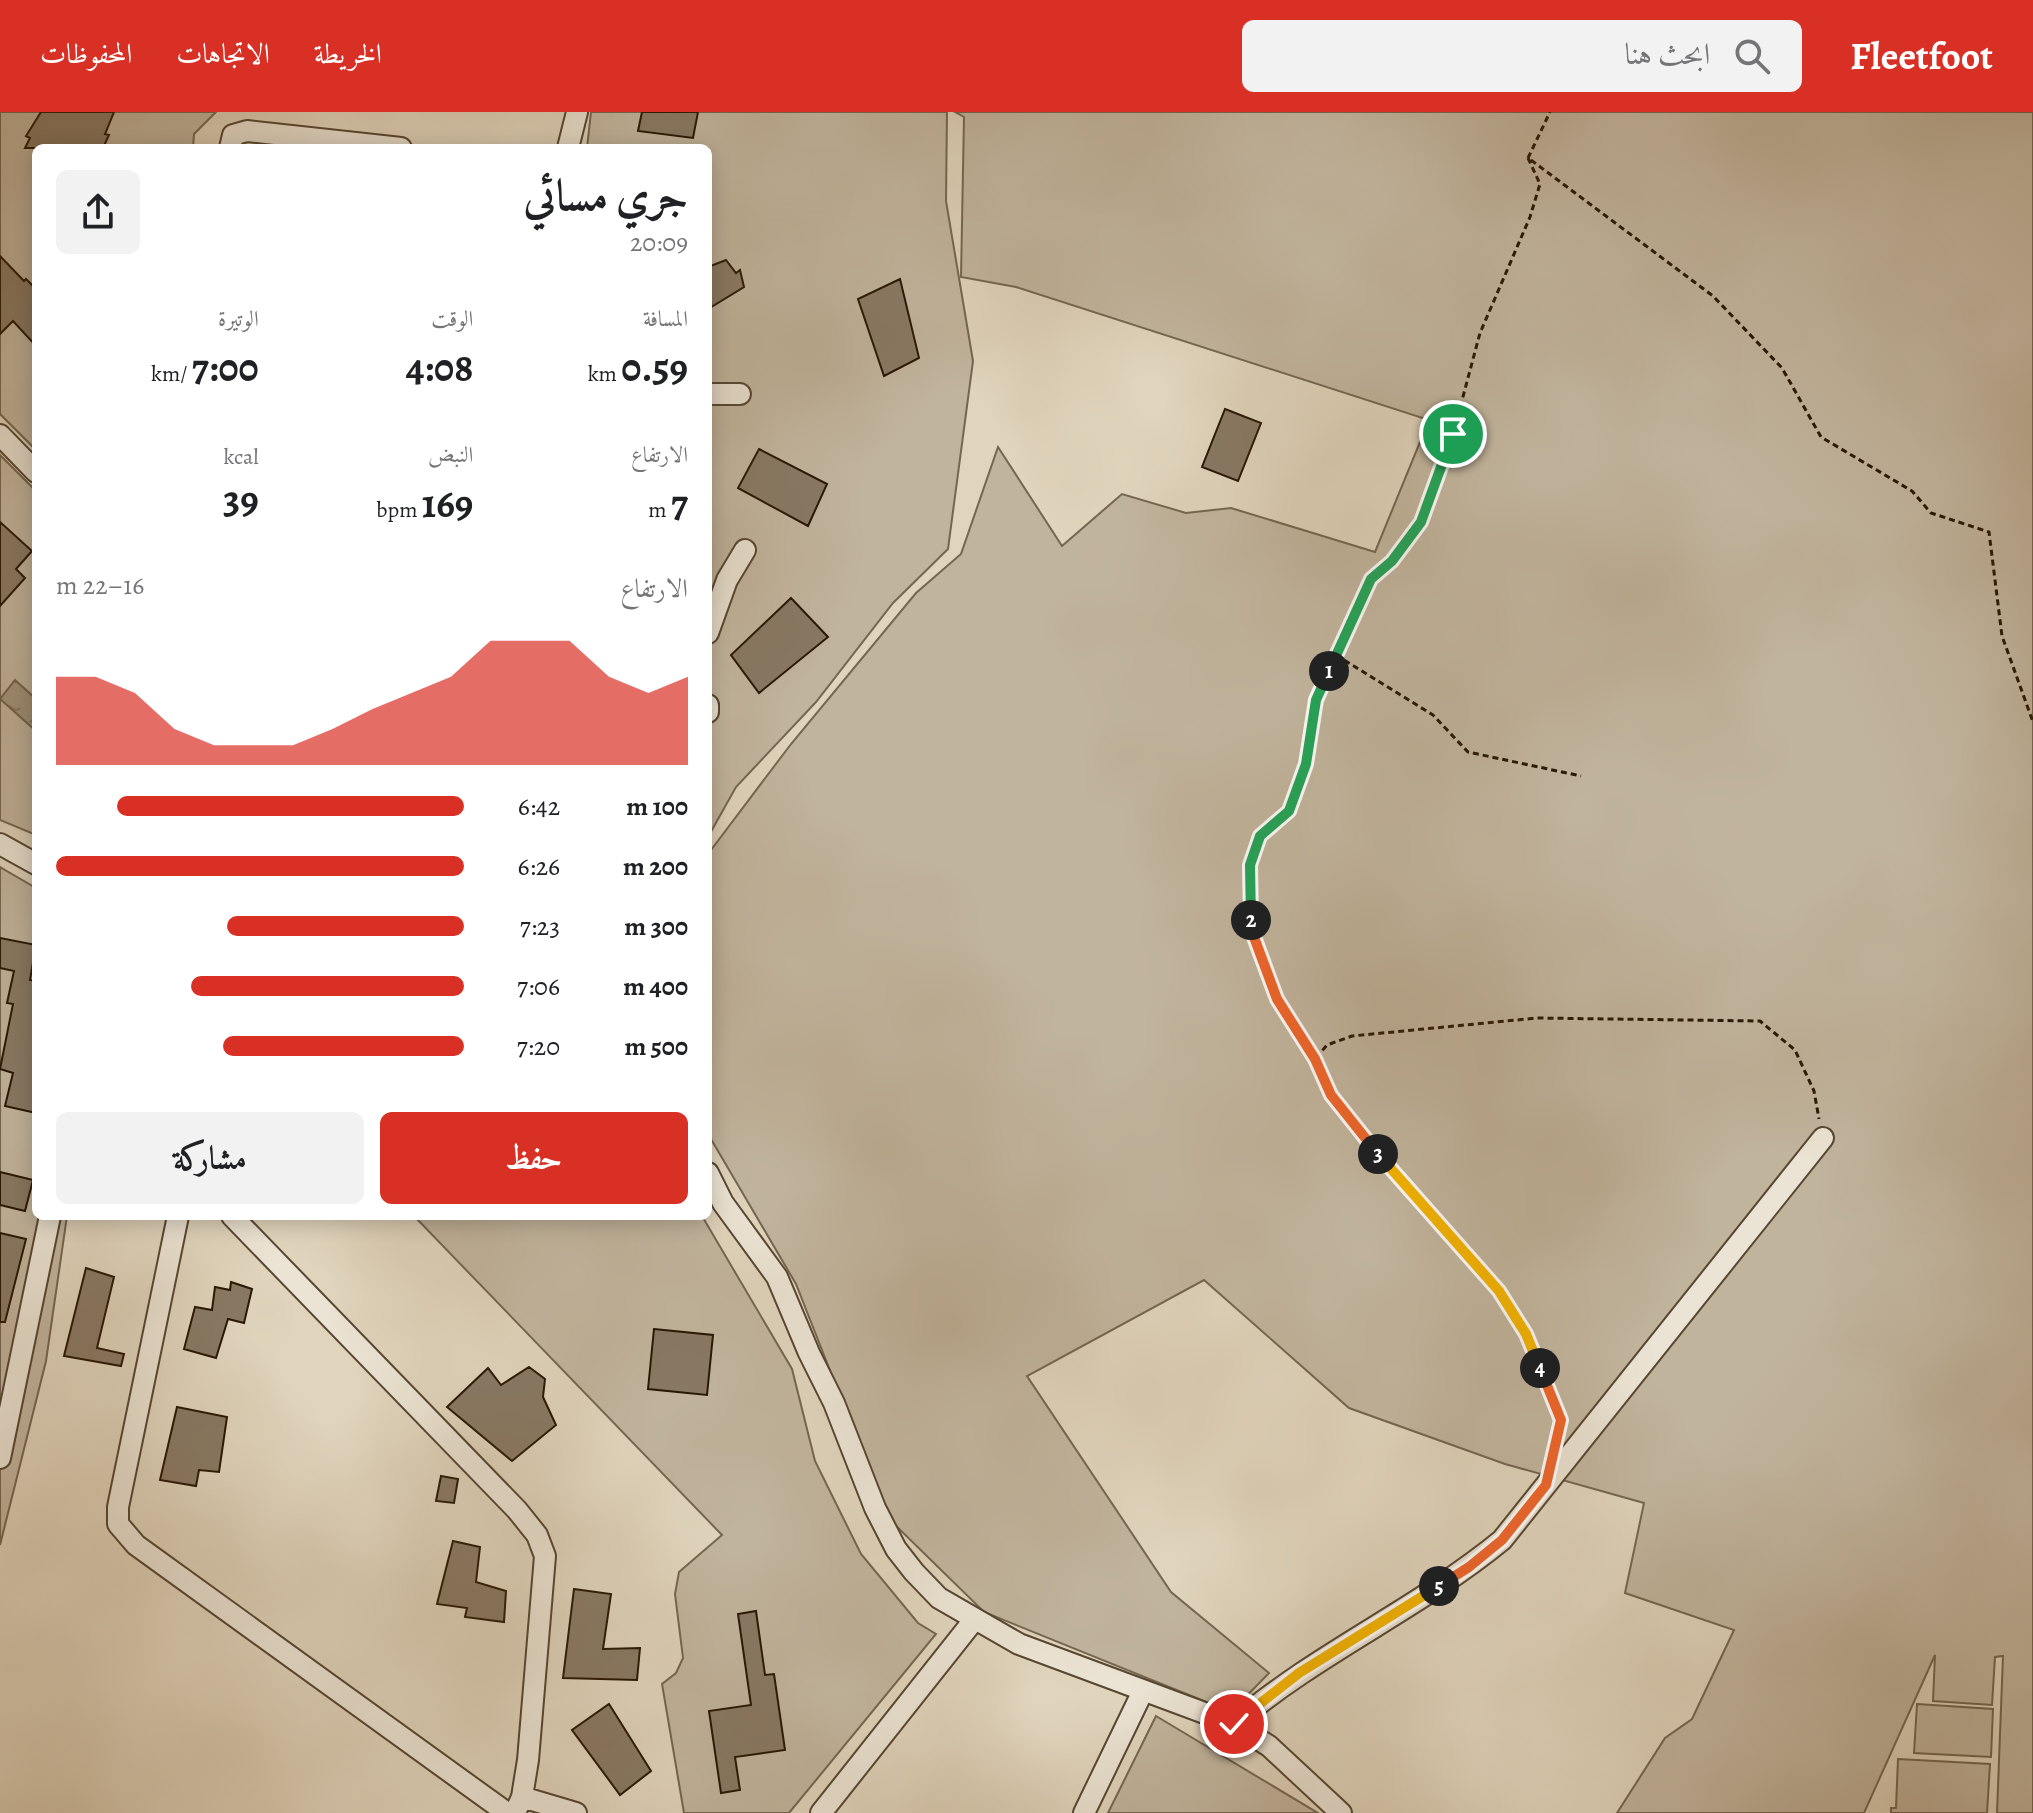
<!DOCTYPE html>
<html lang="ar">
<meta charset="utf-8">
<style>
body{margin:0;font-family:Alegreya,Amiri,serif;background:#f2f2f2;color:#202124;direction:rtl;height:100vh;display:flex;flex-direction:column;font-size:30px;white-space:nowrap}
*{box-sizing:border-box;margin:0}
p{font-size:26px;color:#757577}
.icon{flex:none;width:44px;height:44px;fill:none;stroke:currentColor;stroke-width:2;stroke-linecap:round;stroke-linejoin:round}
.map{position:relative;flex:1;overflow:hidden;direction:ltr}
.drawer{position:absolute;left:32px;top:32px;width:680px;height:1076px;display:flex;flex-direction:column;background:#fff;border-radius:12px;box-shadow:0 4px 20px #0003;direction:rtl}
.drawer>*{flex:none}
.pin{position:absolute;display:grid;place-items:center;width:68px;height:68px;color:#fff;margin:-34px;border:4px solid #fff;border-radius:50%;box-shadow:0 2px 8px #0007}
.km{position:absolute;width:40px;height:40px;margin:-20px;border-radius:50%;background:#222;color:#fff;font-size:22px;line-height:40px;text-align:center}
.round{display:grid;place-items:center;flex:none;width:84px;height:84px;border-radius:12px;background:#f2f2f2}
.headline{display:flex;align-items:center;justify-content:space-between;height:136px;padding:0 24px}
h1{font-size:44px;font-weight:700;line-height:60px}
.figures{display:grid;grid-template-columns:repeat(3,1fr);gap:12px;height:136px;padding:8px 24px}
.figures div{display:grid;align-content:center}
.figures b{font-size:40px;font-weight:700}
.figures small{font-size:22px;font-weight:400}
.figures p{font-size:22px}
.chart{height:224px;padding:16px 24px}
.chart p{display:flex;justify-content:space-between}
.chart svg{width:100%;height:144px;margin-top:8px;fill:#d93025;opacity:.7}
.action{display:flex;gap:16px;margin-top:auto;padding:16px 24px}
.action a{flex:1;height:92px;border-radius:12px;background:#d93025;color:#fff;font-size:32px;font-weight:700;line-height:92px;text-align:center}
.action a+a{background:#f2f2f2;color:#202124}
ul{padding:0 24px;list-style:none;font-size:26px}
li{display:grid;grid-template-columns:128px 96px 1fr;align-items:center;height:60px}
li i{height:20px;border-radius:10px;background:#d93025}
header{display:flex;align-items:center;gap:48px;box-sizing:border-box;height:112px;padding:0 40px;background:#d93025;color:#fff}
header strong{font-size:38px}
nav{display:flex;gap:44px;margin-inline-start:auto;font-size:28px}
.search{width:560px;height:72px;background:#f2f2f2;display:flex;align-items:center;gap:20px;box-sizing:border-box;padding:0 28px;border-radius:12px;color:#757577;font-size:30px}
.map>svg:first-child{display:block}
.green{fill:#c1b49d;stroke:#746650;stroke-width:2}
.water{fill:url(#water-ripples);stroke:#71624d;stroke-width:2}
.building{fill:#887964;stroke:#281704;stroke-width:2}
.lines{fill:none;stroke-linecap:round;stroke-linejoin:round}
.minor-casing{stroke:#564632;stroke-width:24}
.path{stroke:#281704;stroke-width:3;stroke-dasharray:6 4;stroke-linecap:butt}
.minor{stroke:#ebe3d3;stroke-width:20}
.split-1-casing{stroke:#fff;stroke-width:16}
.split-2-casing{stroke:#fff;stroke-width:16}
.split-3-casing{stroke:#fff;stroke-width:16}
.split-4-casing{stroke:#fff;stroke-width:16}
.split-5-casing{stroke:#fff;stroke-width:16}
.split-6-casing{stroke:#fff;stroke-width:16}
.split-1{stroke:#22a559;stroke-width:10}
.split-2{stroke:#22a559;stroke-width:10}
.split-3{stroke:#f0652b;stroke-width:10}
.split-4{stroke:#f5b400;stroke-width:10}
.split-5{stroke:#f0652b;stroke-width:10}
.split-6{stroke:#f5b400;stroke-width:10}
</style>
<header>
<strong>Fleetfoot</strong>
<div class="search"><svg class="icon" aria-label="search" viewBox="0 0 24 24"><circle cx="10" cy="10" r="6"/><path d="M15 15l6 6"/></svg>ابحث هنا</div>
<nav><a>الخريطة</a><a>الاتجاهات</a><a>المحفوظات</a></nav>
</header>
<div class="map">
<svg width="2033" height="1701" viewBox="0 0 2033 1701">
<defs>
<pattern id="water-ripples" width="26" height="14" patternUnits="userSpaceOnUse" patternTransform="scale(2)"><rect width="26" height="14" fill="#a1947d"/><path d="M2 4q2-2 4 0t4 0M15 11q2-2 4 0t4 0" fill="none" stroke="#837864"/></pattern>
</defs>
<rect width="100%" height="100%" fill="#e0d4bc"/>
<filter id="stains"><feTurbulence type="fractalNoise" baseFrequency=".0025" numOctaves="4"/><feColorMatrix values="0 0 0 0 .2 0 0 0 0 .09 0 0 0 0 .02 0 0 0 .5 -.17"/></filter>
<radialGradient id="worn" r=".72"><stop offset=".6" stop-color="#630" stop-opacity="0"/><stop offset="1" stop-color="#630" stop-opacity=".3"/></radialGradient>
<path class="green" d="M0,0H216L194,22L193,36H36V338L0,302Z
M591,0H947L946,89L973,249L948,437L893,491L816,590L736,675L708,725V36H587Z
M955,0H2033V1701H1997L2003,1544L1995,1545L1992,1593L1933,1589L1935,1543L1864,1701H1617L1665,1626L1692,1607L1734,1518L1625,1481L1644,1391L1505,1352L1349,1296L1204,1168L1027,1264L1171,1480L1269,1561L1231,1600L984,1500L888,1406L796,1172L708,1022V742L791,632L916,481L961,442L998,335L1062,434L1122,382L1186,401L1231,396L1375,440L1429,308L1016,175L961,165L964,5Z
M0,343L36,379V723L0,708Z
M0,755L36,776V1104H67L46,1249L0,1433Z
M414,1104H702L792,1257L815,1349L861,1442L918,1511L936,1522L789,1701H684L662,1572L676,1561L683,1546L675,1482L679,1460L722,1423Z
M1917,1592L1993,1597L1991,1645L1914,1641Z
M1156,1604L1318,1701H1108Z
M1898,1647L1990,1652L1987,1701H1891V1696H1896Z"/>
<path class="water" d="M15,568L36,587V619L0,587Z"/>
<path class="building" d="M41,0H114L105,22L109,23L103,36H25L30,26L26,24Z
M642,0H698L693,26L638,19Z
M0,144L24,169L26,167L36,177V234L13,209L0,222Z
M726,148L736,161L740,158L744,175L708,197V155Z
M900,167L919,246L884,264L858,187Z
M1225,297L1261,311L1238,369L1202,355Z
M759,337L827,372L808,414L738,376Z
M0,410L32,439L16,457L25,466L0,494Z
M791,486L828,525L759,581L731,543Z
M0,826L36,833L30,868L36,869V1001L5,994L13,961L0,957L13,892L7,891L14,859L0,856Z
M0,1060L33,1068L25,1099L0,1093Z
M0,1121L26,1127L5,1210H0Z
M86,1156L114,1165L97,1236L124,1242L121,1254L64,1244Z
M231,1170L252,1177L244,1211L228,1207L216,1246L184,1237L195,1195L212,1198L215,1175L230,1178Z
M654,1217L713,1223L707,1283L648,1277Z
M529,1255L545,1267L543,1285L556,1313L512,1349L447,1295L488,1256L501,1273Z
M177,1295L227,1305L219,1360L199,1358L196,1374L160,1368Z
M441,1364L458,1367L454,1391L436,1389Z
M453,1429L480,1435L476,1470L506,1479L504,1510L465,1505L467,1496L437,1492Z
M574,1477L611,1482L603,1537L640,1536L637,1568L563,1566Z
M756,1499L765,1563L774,1562L785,1638L735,1645L740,1678L721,1681L709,1599L751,1593L738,1502Z
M609,1592L651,1659L620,1683L572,1618Z"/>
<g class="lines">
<g class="minor-casing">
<path id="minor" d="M230,36L233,23L247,19L401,36
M568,36L577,0
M708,282H740
M0,323L36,360
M708,521L727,468L745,438
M708,593V600
M0,732L36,752
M708,1061L723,1091L777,1165L809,1241L834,1291L875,1396L896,1437L914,1460L939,1486L1019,1532L1234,1612L1269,1634L1341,1701
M178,1104L118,1395V1412L136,1433L507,1701
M232,1104L517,1398L537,1423L545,1444L528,1648L522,1685L515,1701
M0,1346L50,1104
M1234,1612C1317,1541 1418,1497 1502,1428L1823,1026
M522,1685L576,1701
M821,1701L974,1508
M1084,1701L1143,1579"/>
</g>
<path class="path" d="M1528,46L1540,72L1530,105L1480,221L1453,322L1421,410L1392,449L1371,467L1316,588L1306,652L1289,699L1260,724L1250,753L1251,817L1277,887L1315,947L1331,983L1360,1021L1499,1179L1526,1222L1561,1308L1556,1328
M1528,46L1550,0
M1531,48L1713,184L1782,256L1821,325L1912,379L1931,401L1989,420L2002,524L2033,610
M1336,543L1433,603L1468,640L1581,664
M1316,946L1327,933L1352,924L1537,906L1760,909L1795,938L1814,979L1819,1007"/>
<use href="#minor" class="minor"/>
</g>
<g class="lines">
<g class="split-1-casing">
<path id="split-1" d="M1329,559L1371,467L1392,449L1421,410L1453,322"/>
</g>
<g class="split-2-casing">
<path id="split-2" d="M1251,808L1250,753L1260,724L1289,699L1306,652L1316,588L1329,559"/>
</g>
<g class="split-3-casing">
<path id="split-3" d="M1251,808V817L1277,887L1315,947L1331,983L1378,1042"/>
</g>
<g class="split-4-casing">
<path id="split-4" d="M1378,1042L1499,1179L1526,1222L1540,1256"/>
</g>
<g class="split-5-casing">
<path id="split-5" d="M1439,1474L1469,1455L1502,1428L1546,1373L1561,1308L1540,1256"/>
</g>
<g class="split-6-casing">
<path id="split-6" d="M1234,1612L1299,1561L1439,1474"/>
</g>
<use href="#split-1" class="split-1"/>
<use href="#split-2" class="split-2"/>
<use href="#split-3" class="split-3"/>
<use href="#split-4" class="split-4"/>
<use href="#split-5" class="split-5"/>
<use href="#split-6" class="split-6"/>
</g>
<rect width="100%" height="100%" filter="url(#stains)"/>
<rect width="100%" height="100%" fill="url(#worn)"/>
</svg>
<div class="pin" style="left:1453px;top:322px;background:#1e9e55"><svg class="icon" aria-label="arrive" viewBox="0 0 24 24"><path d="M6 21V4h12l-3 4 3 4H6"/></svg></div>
<div class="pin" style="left:1234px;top:1612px;background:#d93025"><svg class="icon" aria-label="check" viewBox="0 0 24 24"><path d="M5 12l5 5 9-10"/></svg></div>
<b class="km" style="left:1329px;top:559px">1</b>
<b class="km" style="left:1251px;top:808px">2</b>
<b class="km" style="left:1378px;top:1042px">3</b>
<b class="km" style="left:1540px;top:1256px">4</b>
<b class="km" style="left:1439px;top:1474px">5</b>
<section class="drawer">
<div class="headline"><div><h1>جري مسائي</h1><p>20:09</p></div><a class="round"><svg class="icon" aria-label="share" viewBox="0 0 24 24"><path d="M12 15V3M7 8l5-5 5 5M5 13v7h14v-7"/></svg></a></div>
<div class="figures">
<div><p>المسافة</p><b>0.59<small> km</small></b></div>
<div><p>الوقت</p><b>4:08</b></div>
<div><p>الوتيرة</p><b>7:00<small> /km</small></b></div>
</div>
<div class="figures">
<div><p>الارتفاع</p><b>7<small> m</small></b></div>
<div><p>النبض</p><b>169<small> bpm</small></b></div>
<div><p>kcal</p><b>39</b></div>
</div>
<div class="chart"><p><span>الارتفاع</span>16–22 m</p>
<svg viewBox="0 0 160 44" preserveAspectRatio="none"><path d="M0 44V17L10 17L20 22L30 33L40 38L50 38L60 38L70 33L80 27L90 22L100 17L110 6L120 6L130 6L140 17L150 22L160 17V44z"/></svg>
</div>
<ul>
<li><b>100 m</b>6:42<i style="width:85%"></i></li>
<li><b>200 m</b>6:26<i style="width:100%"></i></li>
<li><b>300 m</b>7:23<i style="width:58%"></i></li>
<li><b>400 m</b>7:06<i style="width:67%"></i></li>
<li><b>500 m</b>7:20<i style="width:59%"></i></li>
</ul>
<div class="action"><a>حفظ</a><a>مشاركة</a></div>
</section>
</div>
